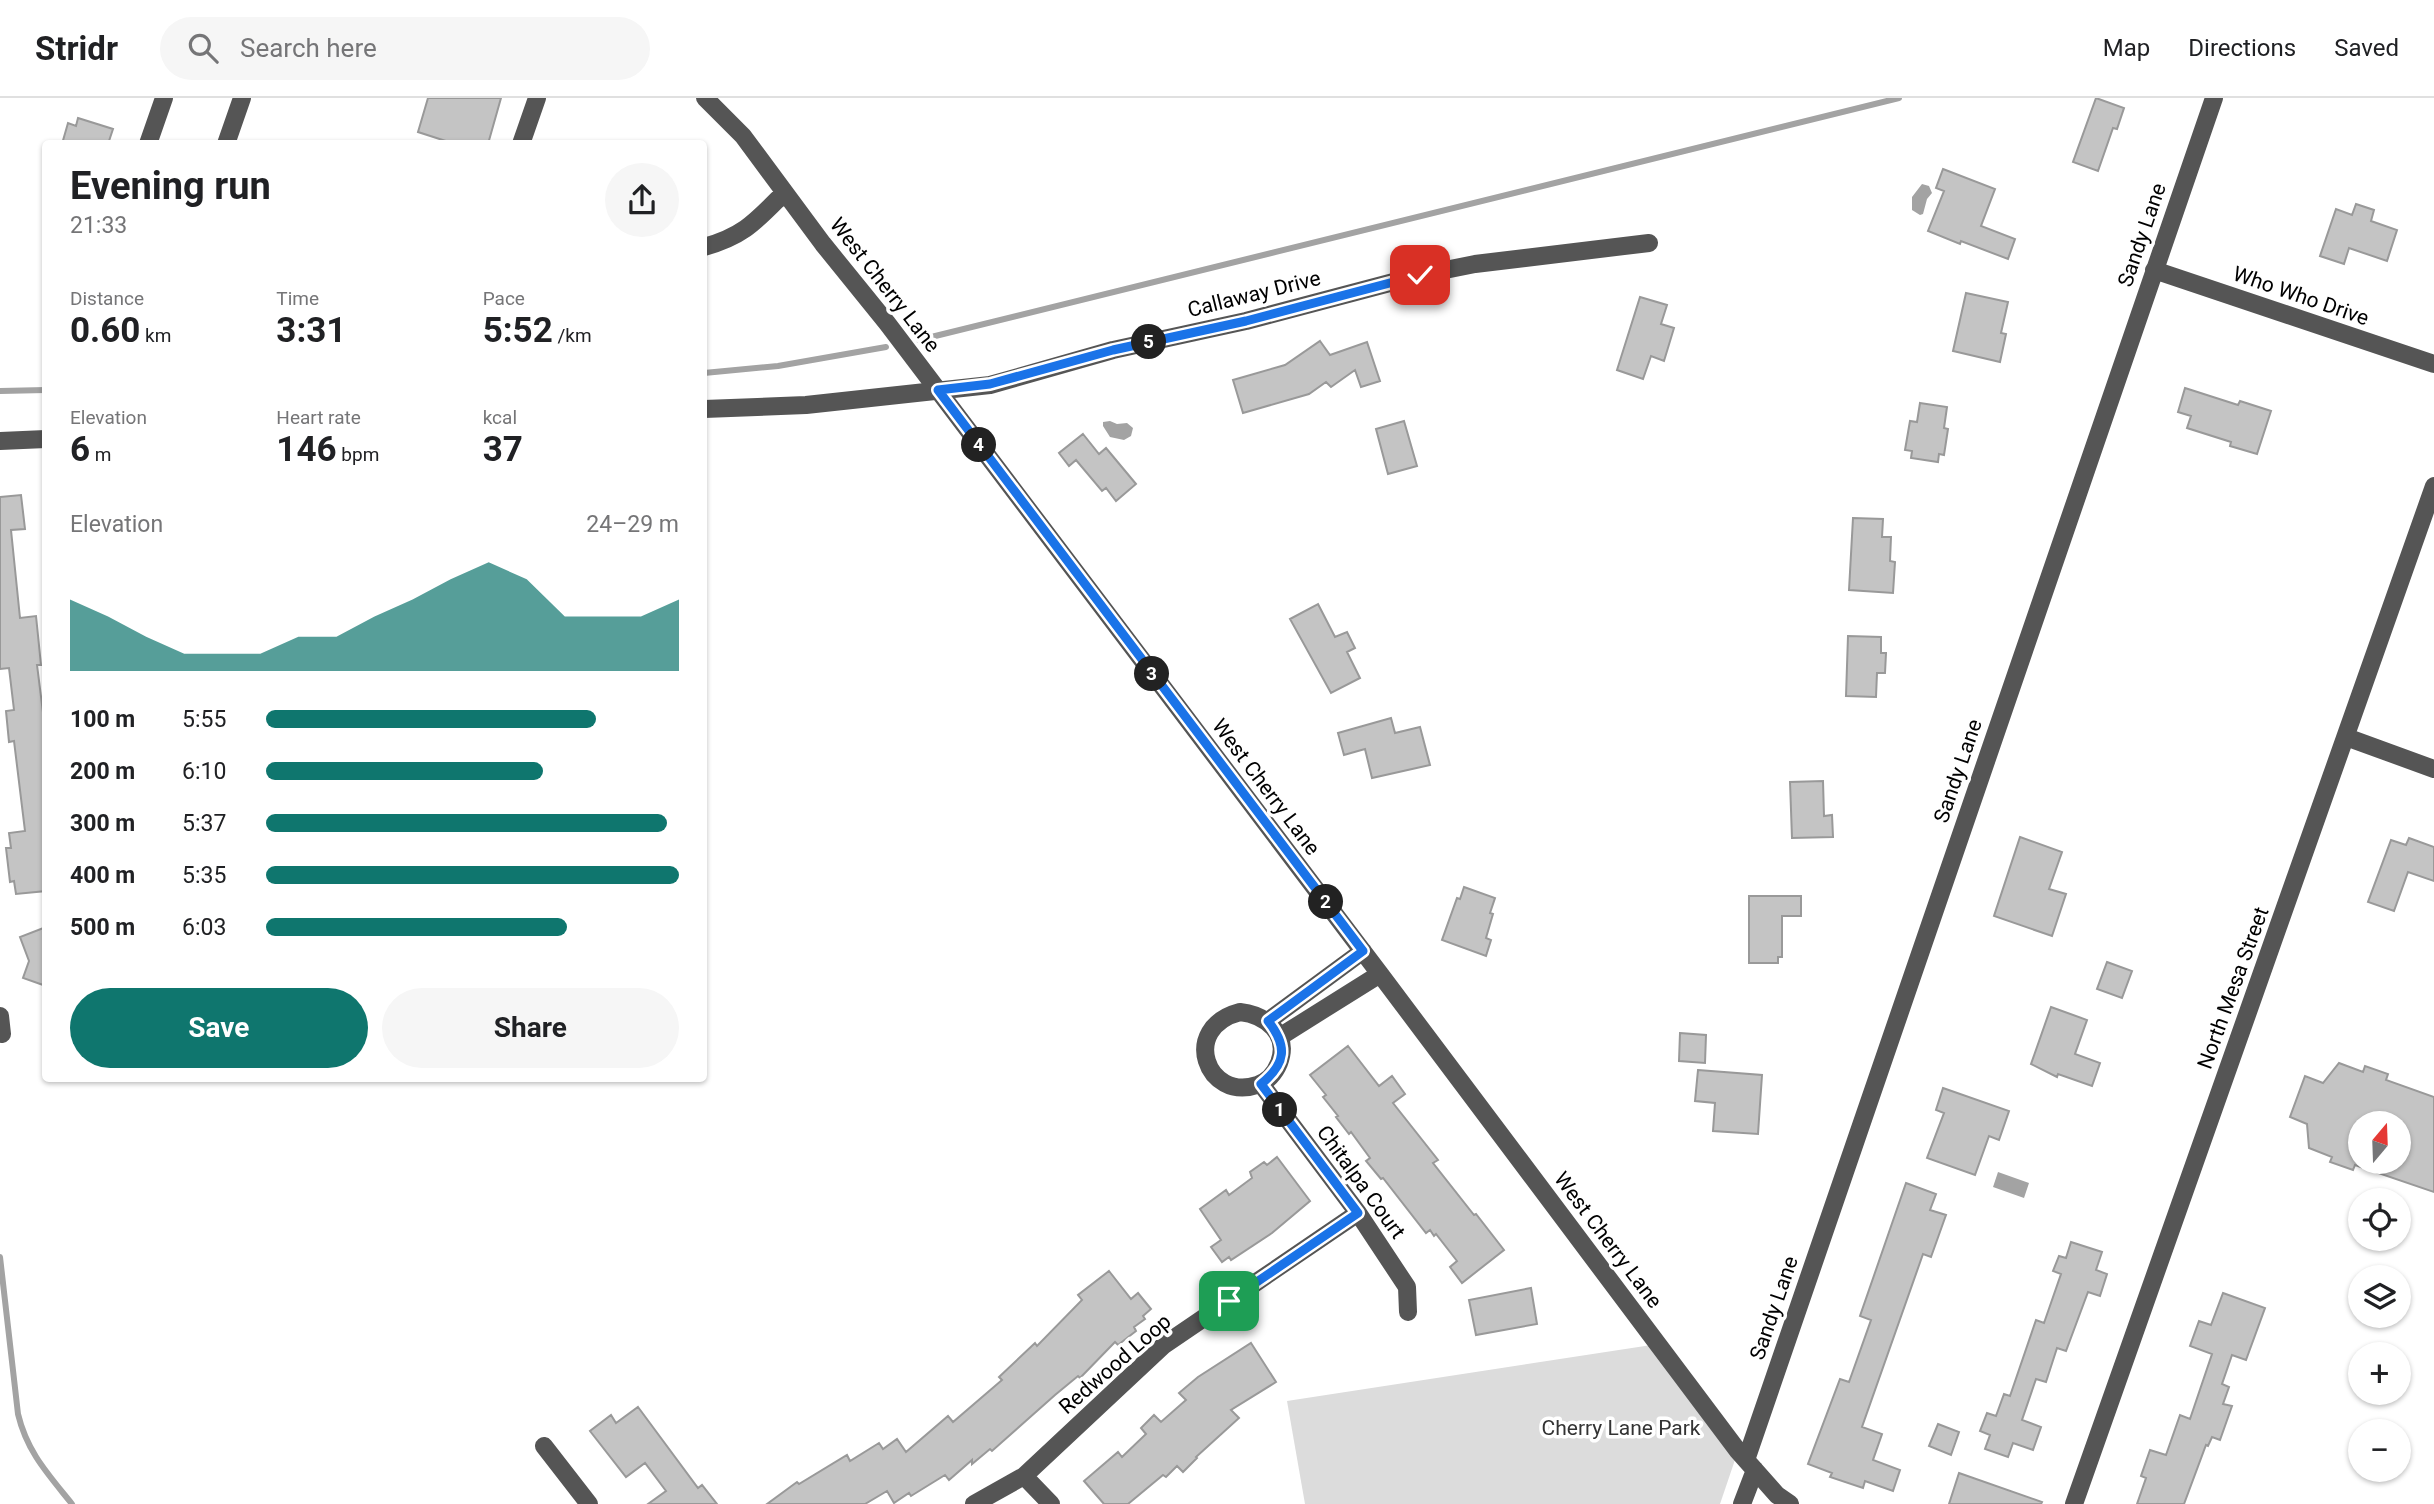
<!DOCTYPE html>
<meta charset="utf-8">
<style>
body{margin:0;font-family:Roboto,sans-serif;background:#f6f6f6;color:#202124;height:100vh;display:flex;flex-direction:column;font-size:26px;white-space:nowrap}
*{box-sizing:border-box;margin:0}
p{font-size:23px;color:#757577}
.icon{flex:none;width:38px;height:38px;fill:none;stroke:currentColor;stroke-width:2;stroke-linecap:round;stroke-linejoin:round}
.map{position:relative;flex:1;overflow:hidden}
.details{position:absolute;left:42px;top:42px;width:665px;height:942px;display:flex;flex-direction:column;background:#fff;border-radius:7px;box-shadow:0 2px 5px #0004}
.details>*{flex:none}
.needle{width:46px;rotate:19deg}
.buttons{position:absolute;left:2348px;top:1013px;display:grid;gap:14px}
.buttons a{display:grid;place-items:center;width:63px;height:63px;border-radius:50%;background:#fff;box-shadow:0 2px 5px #0004;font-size:35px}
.pin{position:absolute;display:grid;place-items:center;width:60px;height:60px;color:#fff;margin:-30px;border-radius:14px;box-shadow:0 4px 10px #0006}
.km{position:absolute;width:35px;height:35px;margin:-18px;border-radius:50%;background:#222;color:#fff;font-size:19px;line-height:35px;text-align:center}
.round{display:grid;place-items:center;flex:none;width:74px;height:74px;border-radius:37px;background:#f6f6f6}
.overview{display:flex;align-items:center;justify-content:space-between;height:119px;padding:0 28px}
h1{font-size:38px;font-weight:700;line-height:52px}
.metrics{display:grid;grid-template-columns:repeat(3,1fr);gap:10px;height:119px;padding:7px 28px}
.metrics div{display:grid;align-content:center}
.metrics b{font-size:35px;font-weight:700}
.metrics small{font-size:19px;font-weight:400}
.metrics p{font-size:19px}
.chart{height:196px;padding:14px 28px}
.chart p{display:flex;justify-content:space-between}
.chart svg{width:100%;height:126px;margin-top:7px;fill:#0f766e;opacity:.7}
.cta{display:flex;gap:14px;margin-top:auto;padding:14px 28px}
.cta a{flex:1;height:80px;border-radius:42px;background:#0f766e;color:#fff;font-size:28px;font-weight:700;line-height:80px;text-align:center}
.cta a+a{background:#f6f6f6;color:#202124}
ul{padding:0 28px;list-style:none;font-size:23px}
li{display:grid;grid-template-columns:112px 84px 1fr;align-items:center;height:52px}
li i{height:18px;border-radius:9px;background:#0f766e}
header{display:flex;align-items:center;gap:42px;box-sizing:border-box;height:98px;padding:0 35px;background:#fff;border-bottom:2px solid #e0e0e0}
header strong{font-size:33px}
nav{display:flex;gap:38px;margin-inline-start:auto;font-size:24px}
.search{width:490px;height:63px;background:#f6f6f6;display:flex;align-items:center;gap:18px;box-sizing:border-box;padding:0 24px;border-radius:38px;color:#757577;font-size:26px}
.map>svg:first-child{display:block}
.green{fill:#dcdcdc}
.water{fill:#a3a3a3}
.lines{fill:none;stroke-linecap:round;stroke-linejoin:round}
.stream{stroke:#a3a3a3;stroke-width:6}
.building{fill:#c4c4c4;stroke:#999;stroke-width:2;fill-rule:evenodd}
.minor{stroke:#555;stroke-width:18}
.route-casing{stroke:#fff;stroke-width:14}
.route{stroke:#1a73e8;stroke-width:9}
.labels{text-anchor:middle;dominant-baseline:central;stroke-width:7;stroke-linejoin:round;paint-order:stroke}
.street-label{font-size:21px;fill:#000;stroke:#fff}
.park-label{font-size:21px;fill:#333;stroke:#fff}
</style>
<header>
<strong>Stridr</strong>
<div class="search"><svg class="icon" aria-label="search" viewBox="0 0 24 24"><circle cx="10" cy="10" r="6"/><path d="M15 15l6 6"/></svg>Search here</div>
<nav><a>Map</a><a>Directions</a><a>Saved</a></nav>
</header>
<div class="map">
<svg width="2434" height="1406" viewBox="0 0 2434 1406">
<rect width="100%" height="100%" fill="#fff"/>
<path class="green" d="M1658,1246L1738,1353L1720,1406H1305L1287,1303Z"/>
<path class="water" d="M1922,86L1929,88L1932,95L1927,101L1923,116L1920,117L1912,112V99Z
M1110,323L1117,326L1127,325L1133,330L1131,338L1124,342L1110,339L1103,328V324Z
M1998,1074L2029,1085L2024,1100L1993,1089Z"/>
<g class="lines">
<path class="stream" d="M919,242L1899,0
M704,275L778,268L886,249
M0,293L46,292
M0,1159L18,1316C27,1354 48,1376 72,1406"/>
</g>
<path class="building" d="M428,0H501L488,46H455L418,34Z
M2096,0L2124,10L2117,31L2113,30L2098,73L2073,64Z
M78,20L113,31L108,46H62L68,25L76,28Z
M1943,71L1995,91L1981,128L2015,141L2008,161L1961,143L1960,146L1928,133L1944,93L1936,90Z
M2356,106L2374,112L2371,123L2397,132L2387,163L2349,150L2344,166L2320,158L2336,111L2352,117Z
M1966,195L2008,204L2001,235L2006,236L2000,264L1953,253Z
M1640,199L1667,207L1661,226L1674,230L1664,263L1651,258L1643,281L1617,272Z
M1320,243L1330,257L1367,244L1380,283L1361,289L1355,272L1331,289L1326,284L1309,296L1243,315L1233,282L1285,267Z
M2185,290L2238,307L2240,303L2271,313L2257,356L2230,348L2231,344L2187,330L2191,318L2178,314Z
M1920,305L1947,309L1944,330L1948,331L1944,357L1939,356L1938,364L1911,360L1912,353L1905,352L1910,323L1917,324Z
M1404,323L1417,368L1388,376L1376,331Z
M1083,336L1099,356L1106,350L1136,386L1116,403L1106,390L1102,393L1076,362L1069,368L1059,355Z
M21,397L25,431L11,432L20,520L36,518L41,567H37L46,638V793L16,796L14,783L10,784L6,750H11L9,735L25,733L14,643L9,644L6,613L14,612L9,570L0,571V399Z
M1853,420L1883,421L1882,439H1891L1890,463L1895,464L1893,495L1849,492Z
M1318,506L1335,539L1347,534L1355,550L1347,554L1360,580L1331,595L1290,521Z
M1848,538L1881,539V555H1886L1885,575H1877L1876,599L1846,598Z
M1391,620L1395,635L1420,629L1430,667L1372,680L1365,651L1344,657L1338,635Z
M1823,683L1824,718L1832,717L1833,739L1792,740L1790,684Z
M2020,739L2062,754L2049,791L2066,796L2052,838L1994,818Z
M2409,740L2434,749V783L2408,774L2394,813L2368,804L2391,742L2406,747Z
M1464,789L1495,800L1490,815L1493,816L1486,840L1491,842L1486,858L1442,842L1457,800L1460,801Z
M1749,798H1801V818H1782V859H1778V865H1749Z
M46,829V888L23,880L29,863L20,839Z
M2107,864L2132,873L2122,900L2097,891Z
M2051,909L2087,922L2075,956L2100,965L2092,988L2058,976L2057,979L2031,966Z
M1680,935L1706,937L1705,965L1679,963Z
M1348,948L1379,988L1392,978L1405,996L1393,1005L1438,1062L1433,1065L1474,1117L1476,1116L1504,1152L1462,1185L1450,1169L1457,1163L1436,1136L1434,1138L1430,1132L1426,1135L1383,1080L1381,1081L1366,1063L1370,1060L1351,1034L1349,1036L1336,1019L1338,1018L1323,999L1326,997L1310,977Z
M2339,965L2363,974L2365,968L2388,976L2386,982L2434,999V1094L2355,1067L2353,1072L2330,1064L2332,1059L2309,1050L2307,1026L2290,1019L2305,978L2323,985ZM2361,1026H2399V1064H2361Z
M1698,972L1762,977L1758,1036L1713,1033L1715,1005L1695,1003Z
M1943,990L2009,1013L1999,1042L1989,1038L1975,1077L1927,1060L1944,1015L1936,1012Z
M1277,1059L1310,1103L1272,1135L1231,1162L1229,1159L1222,1164L1211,1149L1221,1142L1200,1111L1226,1092L1229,1097L1252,1080L1250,1074L1264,1064L1267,1067Z
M1906,1085L1936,1096L1930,1112L1946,1117L1931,1159L1923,1156L1862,1329L1882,1336L1873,1362L1900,1372L1893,1393L1865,1383L1863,1390L1830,1379L1832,1375L1808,1366L1840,1281L1849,1284L1871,1222L1860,1218Z
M2071,1144L2102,1154L2096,1172L2107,1176L2100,1198L2088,1194L2066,1253L2057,1250L2046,1284L2036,1281L2022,1322L2041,1329L2033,1352L2013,1345L2008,1359L1985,1351L1990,1337L1980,1333L1987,1315L1996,1318L2004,1296L2010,1298L2036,1222L2044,1225L2061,1176L2053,1173L2059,1158L2066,1160Z
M1109,1173L1131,1201L1138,1195L1151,1211L1143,1218L1145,1221L1134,1229L1136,1233L1118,1247L1115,1244L1080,1280L1078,1278L1055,1297L992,1353L990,1351L972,1366V1362L949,1382L945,1377L911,1398L909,1395L894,1405L887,1393L865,1406H767L797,1384L799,1386L847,1357L850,1363L879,1345L883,1351L897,1341L906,1354L948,1318L953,1324L1002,1282L999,1279L1035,1245L1037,1248L1082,1202L1078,1197Z
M1531,1190L1537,1226L1476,1237L1469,1202Z
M2223,1195L2265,1210L2246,1262L2232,1257L2222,1286L2229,1289L2223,1306L2232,1308L2220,1342L2212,1339L2208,1348L2206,1347L2184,1406H2137L2146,1380L2141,1378L2150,1352L2166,1357L2180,1317L2190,1321L2212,1256L2190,1248L2199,1223L2211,1227Z
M1251,1245L1276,1284L1231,1312L1239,1320L1196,1359L1197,1360L1183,1374L1177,1368L1166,1379L1163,1377L1128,1406H1104L1084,1383L1118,1354L1122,1359L1146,1336L1141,1330L1154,1317L1161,1324L1186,1302L1179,1295L1198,1279Z
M638,1309L698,1390L702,1387L717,1406H648L666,1393L645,1365L626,1379L590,1333L611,1317L616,1325Z
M1938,1326L1959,1334L1951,1357L1929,1348Z
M1959,1375L2042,1404L2041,1406H1949Z"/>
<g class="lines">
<path class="minor" d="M705,0L743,38L823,146L887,225L1380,876L1738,1353L1777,1397L1790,1406
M148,46L164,0
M226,46L242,0
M521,46L537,0
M704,149C744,138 756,123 784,95
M2154,172L2434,266
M704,311L806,307L990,287L1113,252L1246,223L1420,177L1475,166L1649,145
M0,343L46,341
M2346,639L2434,671
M1240,914C1266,917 1290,936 1279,965C1275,975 1267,984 1257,987C1207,1004 1179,930 1240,914Z
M0,918L2,936
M1268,923L1363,853
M1281,938L1380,876
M1261,986L1358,1115L1407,1189L1408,1214
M544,1348L589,1406
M1746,1362L2214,0
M1024,1378L1051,1406
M974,1406L1024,1378L1164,1247L1358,1115
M1742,1406L1755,1372
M2074,1406L2434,388"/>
</g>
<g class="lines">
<g class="route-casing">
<path id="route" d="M1229,1203L1358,1115L1261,986C1286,966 1288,948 1268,923L1363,853L938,292L990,286L1113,252L1246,223L1420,177"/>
</g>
<use href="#route" class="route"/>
</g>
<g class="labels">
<g class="street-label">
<text transform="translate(2142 137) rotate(-71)">Sandy Lane</text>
<text transform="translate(885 187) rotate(52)">West Cherry Lane</text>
<text transform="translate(1254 196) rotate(-14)">Callaway Drive</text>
<text transform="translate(2301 198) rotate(19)">Who Who Drive</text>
<text transform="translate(1958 673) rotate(-71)">Sandy Lane</text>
<text transform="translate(1266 689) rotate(53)">West Cherry Lane</text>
<text transform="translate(2233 890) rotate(-70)">North Mesa Street</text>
<text transform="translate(1361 1084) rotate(54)">Chitalpa Court</text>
<text transform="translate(1608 1142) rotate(53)">West Cherry Lane</text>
<text transform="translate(1774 1210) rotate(-71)">Sandy Lane</text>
<text transform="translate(1115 1266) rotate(-41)">Redwood Loop</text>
</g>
<g class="park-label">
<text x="1621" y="1330">Cherry Lane Park</text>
</g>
</g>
</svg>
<div class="buttons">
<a><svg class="needle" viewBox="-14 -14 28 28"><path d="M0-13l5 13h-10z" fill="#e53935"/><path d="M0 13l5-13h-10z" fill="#757577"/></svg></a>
<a><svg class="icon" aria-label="locate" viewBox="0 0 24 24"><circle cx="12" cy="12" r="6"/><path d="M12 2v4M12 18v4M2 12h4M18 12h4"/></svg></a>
<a><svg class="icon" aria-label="layers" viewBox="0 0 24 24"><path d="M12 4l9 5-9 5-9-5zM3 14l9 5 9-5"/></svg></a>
<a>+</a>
<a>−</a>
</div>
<div class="pin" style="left:1229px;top:1203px;background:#1e9e55"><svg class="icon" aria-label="arrive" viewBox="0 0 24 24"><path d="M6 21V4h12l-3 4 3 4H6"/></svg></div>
<div class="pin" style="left:1420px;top:177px;background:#d93025"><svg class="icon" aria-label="check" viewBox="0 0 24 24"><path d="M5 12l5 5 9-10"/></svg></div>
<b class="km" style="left:1280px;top:1012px">1</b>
<b class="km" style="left:1326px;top:804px">2</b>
<b class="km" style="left:1152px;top:576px">3</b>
<b class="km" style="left:979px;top:347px">4</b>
<b class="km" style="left:1149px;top:244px">5</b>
<section class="details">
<div class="overview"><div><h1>Evening run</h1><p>21:33</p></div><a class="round"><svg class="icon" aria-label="share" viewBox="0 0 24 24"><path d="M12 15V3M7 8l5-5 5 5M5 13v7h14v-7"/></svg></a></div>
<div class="metrics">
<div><p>Distance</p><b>0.60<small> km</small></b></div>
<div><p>Time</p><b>3:31</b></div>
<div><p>Pace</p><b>5:52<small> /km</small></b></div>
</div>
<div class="metrics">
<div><p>Elevation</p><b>6<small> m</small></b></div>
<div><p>Heart rate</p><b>146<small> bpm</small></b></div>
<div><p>kcal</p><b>37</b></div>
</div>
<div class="chart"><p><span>Elevation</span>24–29 m</p>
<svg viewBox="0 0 160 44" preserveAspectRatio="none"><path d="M0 44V19L10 25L20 32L30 38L40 38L50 38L60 32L70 32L80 25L90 19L100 12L110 6L120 12L130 25L140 25L150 25L160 19V44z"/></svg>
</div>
<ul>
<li><b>100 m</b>5:55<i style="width:80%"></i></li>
<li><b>200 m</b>6:10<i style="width:67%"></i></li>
<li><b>300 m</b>5:37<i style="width:97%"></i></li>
<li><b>400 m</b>5:35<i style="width:100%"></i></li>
<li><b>500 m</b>6:03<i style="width:73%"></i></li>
</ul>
<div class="cta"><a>Save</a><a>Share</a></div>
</section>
</div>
